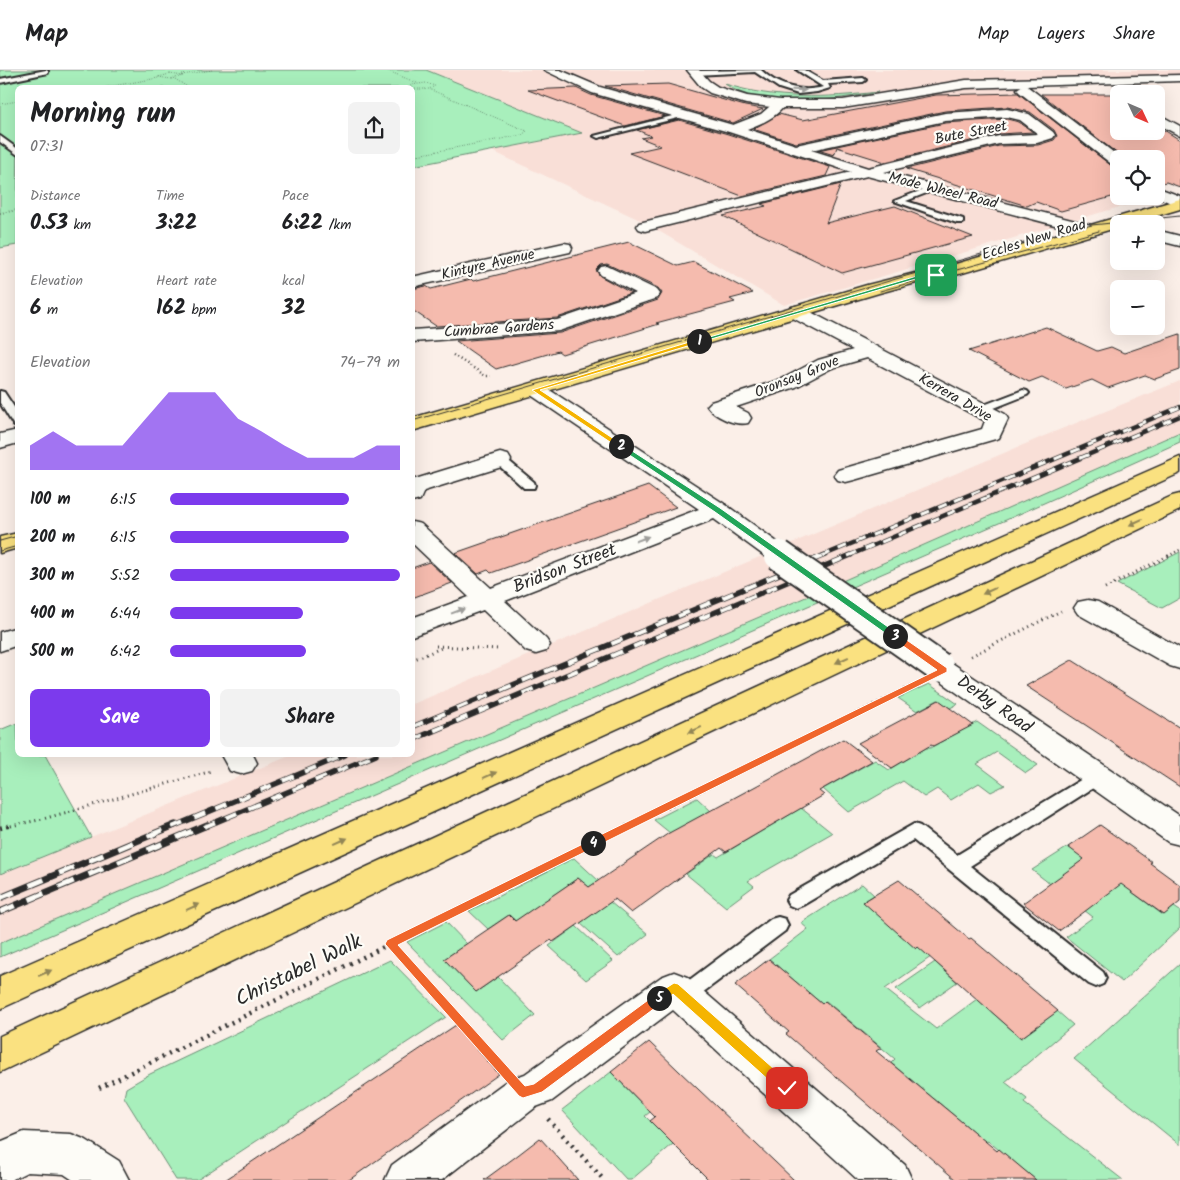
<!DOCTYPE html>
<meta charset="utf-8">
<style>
body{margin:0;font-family:Kalam,sans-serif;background:#f2f2f2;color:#202124;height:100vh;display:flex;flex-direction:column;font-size:19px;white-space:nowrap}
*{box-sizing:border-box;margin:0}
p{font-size:16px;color:#757577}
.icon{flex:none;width:28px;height:28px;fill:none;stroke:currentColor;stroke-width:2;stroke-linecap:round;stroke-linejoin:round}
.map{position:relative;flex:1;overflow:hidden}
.sheet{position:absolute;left:15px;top:15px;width:400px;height:672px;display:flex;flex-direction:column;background:#fff;border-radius:8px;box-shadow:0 5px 20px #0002}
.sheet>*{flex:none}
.needle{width:32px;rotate:134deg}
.fabs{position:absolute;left:1110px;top:15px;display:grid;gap:10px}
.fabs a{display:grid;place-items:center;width:55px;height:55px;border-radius:8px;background:#fff;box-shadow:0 5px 20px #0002;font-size:25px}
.pin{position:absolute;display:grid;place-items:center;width:42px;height:42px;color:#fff;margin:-21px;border-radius:10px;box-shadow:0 2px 8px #0006}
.km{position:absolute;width:25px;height:25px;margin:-12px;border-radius:50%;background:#222;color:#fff;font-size:14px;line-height:25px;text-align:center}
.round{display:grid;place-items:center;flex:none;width:52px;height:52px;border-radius:8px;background:#f2f2f2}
.head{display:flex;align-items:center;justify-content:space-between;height:85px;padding:0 15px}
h1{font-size:28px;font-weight:600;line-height:38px}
.figures{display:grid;grid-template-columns:repeat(3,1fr);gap:8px;height:85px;padding:5px 15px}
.figures div{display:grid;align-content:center}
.figures b{font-size:21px;font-weight:600}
.figures small{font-size:14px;font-weight:400}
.figures p{font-size:14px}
.chart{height:140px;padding:10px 15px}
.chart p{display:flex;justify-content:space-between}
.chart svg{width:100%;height:90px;margin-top:5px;fill:#7c3aed;opacity:.7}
.action{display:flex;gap:10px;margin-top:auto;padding:10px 15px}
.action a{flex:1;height:58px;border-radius:8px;background:#7c3aed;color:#fff;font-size:20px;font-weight:600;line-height:58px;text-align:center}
.action a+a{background:#f2f2f2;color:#202124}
ul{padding:0 15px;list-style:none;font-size:16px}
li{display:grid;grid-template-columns:80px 60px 1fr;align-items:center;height:38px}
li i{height:12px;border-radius:6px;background:#7c3aed}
header{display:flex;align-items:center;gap:30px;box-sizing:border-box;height:70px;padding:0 25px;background:#fff;border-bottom:1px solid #e0e0e0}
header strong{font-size:24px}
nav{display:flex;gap:28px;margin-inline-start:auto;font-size:18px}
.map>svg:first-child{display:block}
.built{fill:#f9dfd7}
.green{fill:#a8efbc;stroke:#6a8d74}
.building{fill:#f5bbae;stroke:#2b2b2b}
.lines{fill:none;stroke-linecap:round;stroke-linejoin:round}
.lane-casing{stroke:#2b2b2b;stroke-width:4}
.street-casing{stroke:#2b2b2b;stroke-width:3}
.secondary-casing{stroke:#2b2b2b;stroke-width:3}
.primary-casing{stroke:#2b2b2b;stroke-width:3}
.highway-casing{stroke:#2b2b2b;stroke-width:3}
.path-far4{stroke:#2b2b2b;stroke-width:1;stroke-dasharray:0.5 2;stroke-linecap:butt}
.path-far3{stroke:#2b2b2b;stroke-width:2;stroke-dasharray:0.5 2.5;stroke-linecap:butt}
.path-far2{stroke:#2b2b2b;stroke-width:2.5;stroke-dasharray:1 3;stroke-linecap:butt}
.path-far1{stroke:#2b2b2b;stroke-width:3;stroke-dasharray:1 4;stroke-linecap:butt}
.path{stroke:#2b2b2b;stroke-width:4.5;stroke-dasharray:2 5;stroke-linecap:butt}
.lane{fill:#fdfcf7;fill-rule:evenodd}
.street{fill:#fdfcf7;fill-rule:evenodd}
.secondary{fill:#fdfcf7;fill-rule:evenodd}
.primary{fill:#fae180;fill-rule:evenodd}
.highway{fill:#fae180;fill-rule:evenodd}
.tram{stroke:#2b2b2b;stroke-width:1}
.rail-far2-casing{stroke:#2b2b2b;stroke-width:4.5}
.rail-far1-casing{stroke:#2b2b2b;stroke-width:5.5}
.rail-casing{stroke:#2b2b2b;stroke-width:7}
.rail-far2{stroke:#fdfcf7;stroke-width:3;stroke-dasharray:9;stroke-linecap:butt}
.rail-far1{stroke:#fdfcf7;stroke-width:4;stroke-dasharray:12;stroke-linecap:butt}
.rail{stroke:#fdfcf7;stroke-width:5;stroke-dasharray:16;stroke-linecap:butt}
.street-bridge-far1-casing{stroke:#2b2b2b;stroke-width:26;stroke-linecap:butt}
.street-bridge-casing{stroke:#2b2b2b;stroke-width:33;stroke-linecap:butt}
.street-bridge-far1{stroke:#fdfcf7;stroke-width:22}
.street-bridge{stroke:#fdfcf7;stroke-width:29}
.oneway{fill:#9e9e9b}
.oneway2{fill:#928656}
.split-1{fill:#22a559;stroke:#fff}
.split-2{fill:#f5b400;stroke:#fff}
.split-3{fill:#22a559;stroke:#fff}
.split-4{fill:#f0652b;stroke:#fff}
.split-5{fill:#f0652b;stroke:#fff}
.split-6{fill:#f5b400;stroke:#fff}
.labels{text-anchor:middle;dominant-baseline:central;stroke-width:4.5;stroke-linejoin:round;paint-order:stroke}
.far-street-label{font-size:15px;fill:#2b2b2b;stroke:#fdfcf7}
.street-label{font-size:18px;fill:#2b2b2b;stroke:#fdfcf7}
.near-street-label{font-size:21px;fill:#2b2b2b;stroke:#fdfcf7}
</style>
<header>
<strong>Map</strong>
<nav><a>Map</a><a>Layers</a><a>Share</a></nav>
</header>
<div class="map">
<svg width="1180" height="1110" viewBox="0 0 1180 1110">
<rect width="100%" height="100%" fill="#fbefe8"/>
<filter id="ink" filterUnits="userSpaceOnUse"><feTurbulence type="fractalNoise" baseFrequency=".02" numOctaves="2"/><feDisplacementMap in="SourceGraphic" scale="10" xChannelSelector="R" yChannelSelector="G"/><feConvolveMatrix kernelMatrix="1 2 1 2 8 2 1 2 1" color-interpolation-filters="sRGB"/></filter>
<g filter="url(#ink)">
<path class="built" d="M426,0H1180V11L1013,16L1119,105V126H1144L1147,129L784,235L640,150L492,81L581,63Z
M1180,311V362L806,527L0,873V804L292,685H412L413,634L1049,364Z"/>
<path class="green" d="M0,0H426L582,63L413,96L412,18H18L17,175L0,178Z
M725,14C776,30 826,28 878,22C838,30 760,40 725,14Z
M1180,362V372L1006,450L0,887V873L806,527Z
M1180,482V528L1162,538L1117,514Z
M929,614L958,634L950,638L938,630L917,641L898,628Z
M977,652L1038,695L1026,703L997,682L977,694L1005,715L991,722L979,713L951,730L937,719L924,727L903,711L849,742L823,719L875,690L889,700L926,678H930Z
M17,653L18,685H45L91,767L0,804V660Z
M697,728L711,741L681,772L654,750Z
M801,738L832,763L748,811L754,816L726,837L686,804L714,784L718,787Z
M1068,777L1126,810L1132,822L1163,845L1174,837L1180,841V858L1122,912L1066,867L1093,847L1032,800Z
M574,788L599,811L589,817L578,808L516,851L509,845L488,859L469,841Z
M862,814L874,825L863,832L936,865L948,875L885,919L936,959L977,929L1021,968L1057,941L1073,955L1005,1012L1027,1029L1024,1033L1123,1110H1036L988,1071L986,1072L891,993L895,989L826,931L822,934L769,889L808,859L801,853Z
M610,832L648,864L618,887L580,853Z
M446,852L467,874L444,889L476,922L498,907L535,945L503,970L407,872Z
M576,856L613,891L586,910L549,876Z
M390,890L446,947L197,1110H176L124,1027L126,1018L150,1004Z
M935,892L957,912L920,938L896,919Z
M1180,894V1075L1074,989Z
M611,1002L640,1032L660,1016L670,1026L645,1046L673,1074L631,1110H627L562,1040Z"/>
<path class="building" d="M668,14L745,36L763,39L733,53L605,16Z
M576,18L591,25L665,46L625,56L528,20Z
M1018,23L1113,97L1119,99V125L1061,141L1036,132L1027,136L906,99L999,76L1038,75L1054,70L1057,66L1054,60L1030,42L1007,37L945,41L796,73L753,59L779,44L803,50L936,25Z
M1041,24H1113L1119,28V61H1156V55L1180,70V117L1166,112L1156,115V89H1124Z
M1007,49L1019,52L1033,62L999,64L885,92L837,77L834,85L818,80L945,53Z
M679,50L728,64L830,97L826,106L742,126L629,83L661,76L641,68L651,66L637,60Z
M841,114L826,153L895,136L973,167L842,203L723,146L766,136L761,134Z
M629,172L678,196L694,192L753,223L730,229L735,232L656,253L659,254L562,284L558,281L496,299L456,271L560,263L658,230L662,223L658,218L607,194L601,195L596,200L600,206L631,223L557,248L436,256L412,240V219L426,216L431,219L471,209L473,211Z
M1046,257L1097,281L1111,277L1124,283L1180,264V300L1155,309L1145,305L1108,318L1092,310L1066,319L1042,307L1029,312L969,281Z
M648,416L676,437L491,503L488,500L478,504L455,483Z
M429,492L452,513L412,528V498Z
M1072,590L1180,658V717L1026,616Z
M939,630L973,655L933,676L931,675L892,698L858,673Z
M843,669L872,691L819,721L824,725L772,755L726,782L721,778L631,843L615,829L553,872L551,870L476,922L444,889L509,845L515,851L578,808L589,817L669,763Z
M1100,755L1152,792L1150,793L1180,815V832L1164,845L1121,814L1059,861L1023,833L1084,789L1068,777Z
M899,810L969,869L971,868L1058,941L1021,968L918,877L916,879L863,832Z
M769,889L822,934L825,931L881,978L876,981L997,1081L999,1079L1036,1110H956L786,964L789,962L735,915Z
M456,955L499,1004L349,1110H225Z
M649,972L679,1001L794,1110H709L650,1051L655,1047L611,1002Z
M540,1068L578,1110H484L514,1088Z"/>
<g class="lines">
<g class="lane-casing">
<path id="lane" d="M46,0L48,1V3L0,13V9Z
M761,0C777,16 801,23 823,17L797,0H804L823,11L863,8L866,10L863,12L828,14L830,18L817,22L798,24L779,18L755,2L695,5L692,3L695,1Z
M684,43L687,45L686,46L598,68L594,66Z
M0,66L18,79V85L0,72Z
M930,117L937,119L906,131L963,149V153H957L894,131Z
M1023,320L1027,321L1029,323L1027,325L984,342L980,343L974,340L976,338Z
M0,321L4,322L18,343V356H14L0,333Z
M500,386L504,387L534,412L535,415L534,418H524L496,393L494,390Z
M1098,701L1104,703L1107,707L1104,711L970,796L1103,902L1106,908L1103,914L1096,917L1089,914L913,770L803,835L796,838L789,835L786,830L789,825L914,754L920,756L957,785L1092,703Z
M778,847L785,849L788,855L785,861L690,932L683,935L676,932L673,926L676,920L771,849Z"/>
</g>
<g class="street-casing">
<path id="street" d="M544,0H560L600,17L733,55L761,44L776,31H784L786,34C775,48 763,53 747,59L796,75L945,43L1007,39L1029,44L1053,62L1055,65L1053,68L1037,73L999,74L884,102L1099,157L1101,160L1099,163L1093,165L867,106L645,161L639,159L637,156L639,153L851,102L729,62L592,23ZM1007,47L1020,50L1038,64L999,66L868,98L811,80L945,51Z
M1023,15L1027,16L1122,89H1119V97L1114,96L1019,22L1017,19Z
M1156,43L1180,56V66L1156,53Z
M1156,117L1180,126V137L1155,126Z
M1156,160L1180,166V176L1156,170Z
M564,173L570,174L572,178L570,182L412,217V207Z
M607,196L657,220L660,224L657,228L559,261L412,272V260L557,250L636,223L601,205L598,201L601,197Z
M796,236L803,238L1005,344L1008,349L999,368L854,410L846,412L838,410L834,405L838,400L982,359L985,351L867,288L832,298L796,317L736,337L748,343L751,348L748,353C735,356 715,347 707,336L711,332L782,309L818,290L853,280L789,246L787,242L789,238Z
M535,313L542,315L726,435L784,477L788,482L784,487L775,490L766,487L714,449L505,531L546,569L550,575L546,581L536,584L526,581L483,540L412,566V548L469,527L412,473V452L421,454L491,518L699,439L528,323L525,319L528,315Z
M18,360V373L0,378V364Z
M500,383L508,385L511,390L508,395L424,421L420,430L412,432V410Z
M1088,530L1098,532L1180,578V599L1170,596L1078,544L1074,538L1078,532Z
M18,557V575L0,581V562Z
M939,588L949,591L1180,746V775L1168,772L929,603L925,597L929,591Z
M221,685H253L257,693L252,701L241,704L230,701Z
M674,902L687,907L905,1095L912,1110H858L673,940L552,1031L536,1037L442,1110H385L392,1095L508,1010L525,1004L661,907Z
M24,1062L71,1064L86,1070L119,1091L129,1110H73L64,1104L27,1102L11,1110H0V1072Z"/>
</g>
<g class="secondary-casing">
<path id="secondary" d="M687,0H699L709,11L718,17L747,26L780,30H843L966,10L1180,5V11L966,18L843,38H780L746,34L710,23L701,17Z"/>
</g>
<g class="primary-casing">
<path id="primary" d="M1180,129V139L1129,154H1119V157L942,209L920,212L879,223L412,361V348L867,215L919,202L935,200Z
M18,463V478L0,483V467Z"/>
</g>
<g class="highway-casing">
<path id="highway" d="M1180,387V403L0,939V906Z
M1180,424V440L0,1002V966L1172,426Z"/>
</g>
<path class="path-far4" d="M386,0L417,13
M170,4L183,6L171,9L158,7Z
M182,5L212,0
M175,9L189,18
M101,18L158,8
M410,18L411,15L426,13L435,16L429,19H412
M0,34L18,31
M412,86L522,65L527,61L429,19"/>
<path class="path-far3" d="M0,143L18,140"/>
<path class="path-far2" d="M453,285L486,306H491
M1168,486L1180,480"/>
<path class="path-far1" d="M1105,518L1170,485
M436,576L499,579
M971,586L1061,541
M412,590L444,577
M6,757L43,749L212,701
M627,757L912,616"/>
<path class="path" d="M0,758L12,755
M391,873L500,996
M99,1018L630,755
M548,1049L604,1110"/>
<use href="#lane" class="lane"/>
<use href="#street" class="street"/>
<use href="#secondary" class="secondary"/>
<use href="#primary" class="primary"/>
<use href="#highway" class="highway"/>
<path class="tram" d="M880,221L1099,161
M412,351L1012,175L1092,155L1180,146
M0,471L18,466
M0,481L18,476"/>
<g class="rail-far2-casing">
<path id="rail-far2" d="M822,486L1180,337
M848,486L1180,346"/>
</g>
<g class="rail-far1-casing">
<path id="rail-far1" d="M412,657L825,485
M412,670L851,485
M172,757L345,685
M204,757L376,685"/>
</g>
<g class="rail-casing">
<path id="rail" d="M0,828L175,755
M0,842L207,755"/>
</g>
<use href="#rail-far2" class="rail-far2"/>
<use href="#rail-far1" class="rail-far1"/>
<use href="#rail" class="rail"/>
<g class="street-bridge-far1-casing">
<path id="street-bridge-far1" d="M775,482L781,486"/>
</g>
<g class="street-bridge-casing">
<path id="street-bridge" d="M779,485L939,597"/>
</g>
<use href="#street-bridge-far1" class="street-bridge-far1"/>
<use href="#street-bridge" class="street-bridge"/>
</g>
<defs><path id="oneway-solid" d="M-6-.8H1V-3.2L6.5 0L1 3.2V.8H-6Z" transform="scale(1.25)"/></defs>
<g class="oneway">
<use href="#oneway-solid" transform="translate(799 20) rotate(2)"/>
<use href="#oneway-solid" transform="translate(642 469) rotate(-21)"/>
<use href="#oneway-solid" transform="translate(458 541) rotate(-21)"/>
</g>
<g class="oneway2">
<use href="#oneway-solid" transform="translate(1136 452) rotate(155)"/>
<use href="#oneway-solid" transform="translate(989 521) rotate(155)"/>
<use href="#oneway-solid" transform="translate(842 590) rotate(155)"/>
<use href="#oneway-solid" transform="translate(695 660) rotate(155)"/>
<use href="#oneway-solid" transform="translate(490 705) rotate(-24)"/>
<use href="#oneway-solid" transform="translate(341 771) rotate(-24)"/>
<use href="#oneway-solid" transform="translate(193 837) rotate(-24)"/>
<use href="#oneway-solid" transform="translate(45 903) rotate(-24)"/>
</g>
</g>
<path class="split-1" d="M936,203L937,206L919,208L701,272L696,271L917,206Z"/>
<path class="split-2" d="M699,269L701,272L540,320L623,375V378H619L532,320Z"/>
<path class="split-3" d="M619,375H623L720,438L898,564V568H892L715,442L619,378Z"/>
<path class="split-4" d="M892,564H898L947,598V602L597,776H590V770L937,600L892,568Z"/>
<path class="split-5" d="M593,769L597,770V776L398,875L525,1016L534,1014L655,925H663L665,928L663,932L542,1022L523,1028L519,1026L385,874L387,870Z"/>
<path class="split-6" d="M674,913L678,914L791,1014L793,1018L791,1022L787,1024L782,1022L673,924L663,932H655L654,928L655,925Z"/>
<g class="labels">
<g class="far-street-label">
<text transform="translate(971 63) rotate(-11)">Bute Street</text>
<text transform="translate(943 121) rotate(14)">Mode Wheel Road</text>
<text transform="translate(1034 170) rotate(-17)">Eccles New Road</text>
<text transform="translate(488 195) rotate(-13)">Kintyre Avenue</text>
<text transform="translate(499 259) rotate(-4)">Cumbrae Gardens</text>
<text transform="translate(797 307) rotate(-22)">Oronsay Grove</text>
<text transform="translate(955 328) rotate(30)">Kerrera Drive</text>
</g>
<g class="street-label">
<text transform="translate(565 499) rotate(-21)">Bridson Street</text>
<text transform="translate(994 635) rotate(35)">Derby Road</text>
</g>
<g class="near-street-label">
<text transform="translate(299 901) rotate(-26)">Christabel Walk</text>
</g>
</g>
</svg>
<div class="fabs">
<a><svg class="needle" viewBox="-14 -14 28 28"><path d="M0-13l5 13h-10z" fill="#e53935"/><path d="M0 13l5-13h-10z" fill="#757577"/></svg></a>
<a><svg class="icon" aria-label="locate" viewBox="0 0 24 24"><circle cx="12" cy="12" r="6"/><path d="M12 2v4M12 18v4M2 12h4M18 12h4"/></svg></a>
<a>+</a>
<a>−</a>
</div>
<div class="pin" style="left:936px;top:205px;background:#1e9e55"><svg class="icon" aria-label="arrive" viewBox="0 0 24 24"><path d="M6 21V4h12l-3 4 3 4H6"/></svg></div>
<div class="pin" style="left:787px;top:1018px;background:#d93025"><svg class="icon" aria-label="check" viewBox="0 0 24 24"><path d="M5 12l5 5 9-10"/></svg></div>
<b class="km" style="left:699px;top:271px">1</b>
<b class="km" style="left:621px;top:376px">2</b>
<b class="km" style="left:895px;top:566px">3</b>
<b class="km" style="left:593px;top:773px">4</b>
<b class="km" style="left:659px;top:928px">5</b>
<section class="sheet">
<div class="head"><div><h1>Morning run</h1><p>07:31</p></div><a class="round"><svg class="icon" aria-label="share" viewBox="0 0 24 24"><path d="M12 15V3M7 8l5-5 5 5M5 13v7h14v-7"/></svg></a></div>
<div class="figures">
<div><p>Distance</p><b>0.53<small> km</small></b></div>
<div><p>Time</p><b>3:22</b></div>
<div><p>Pace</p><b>6:22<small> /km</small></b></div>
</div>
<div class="figures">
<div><p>Elevation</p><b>6<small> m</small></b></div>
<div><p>Heart rate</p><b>162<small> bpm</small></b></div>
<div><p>kcal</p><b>32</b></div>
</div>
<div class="chart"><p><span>Elevation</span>74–79 m</p>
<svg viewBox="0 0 160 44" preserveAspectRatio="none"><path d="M0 44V32L10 25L20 32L30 32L40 32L50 19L60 6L70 6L80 6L90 19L100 25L110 32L120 38L130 38L140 38L150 32L160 32V44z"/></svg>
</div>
<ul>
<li><b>100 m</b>6:15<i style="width:78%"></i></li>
<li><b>200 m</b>6:15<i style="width:78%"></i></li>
<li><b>300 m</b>5:52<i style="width:100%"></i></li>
<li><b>400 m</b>6:44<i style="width:58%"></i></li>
<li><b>500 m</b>6:42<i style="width:59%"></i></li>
</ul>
<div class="action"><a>Save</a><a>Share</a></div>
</section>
</div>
